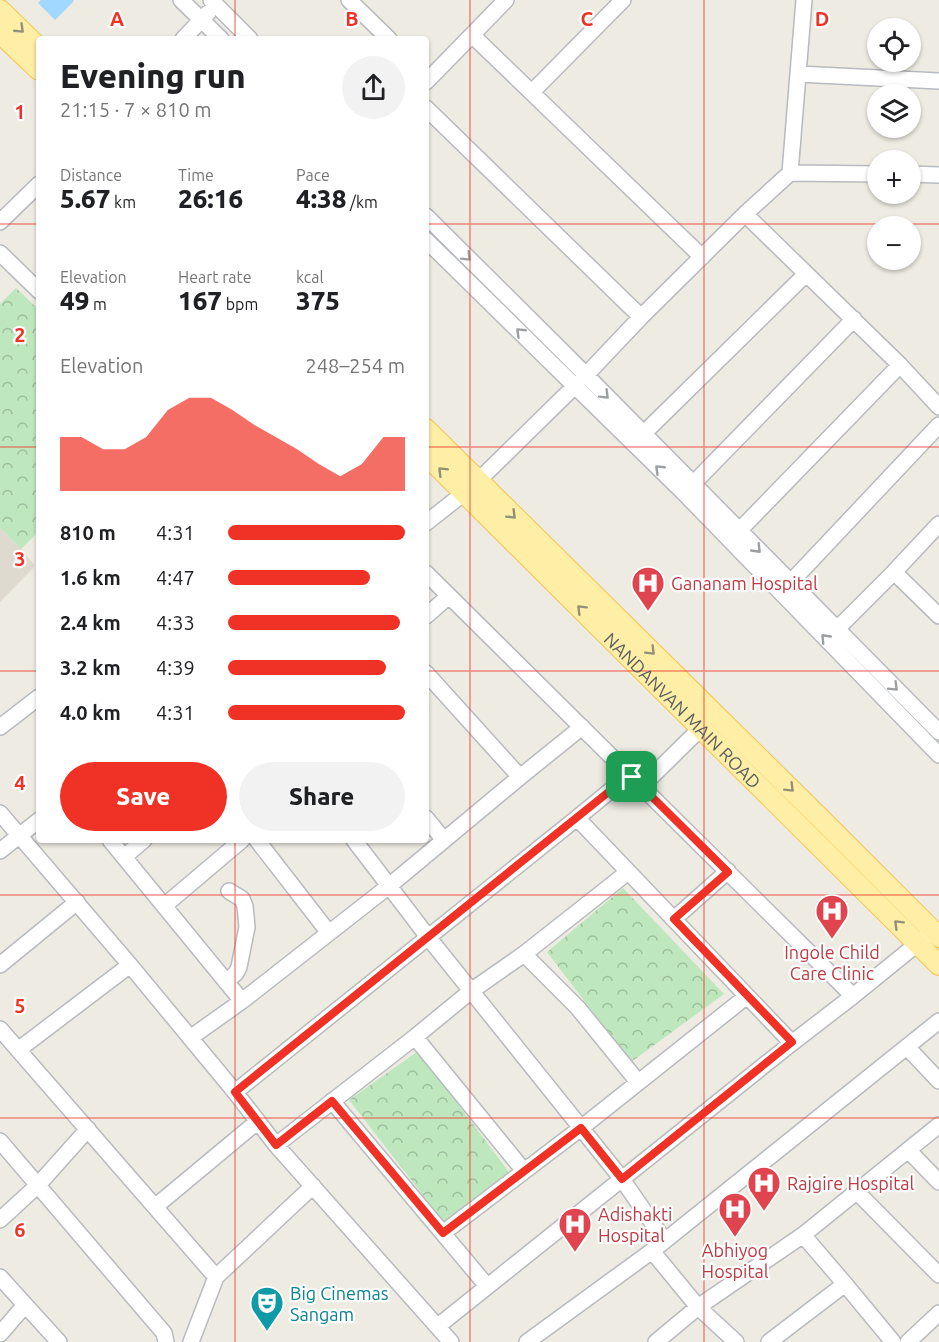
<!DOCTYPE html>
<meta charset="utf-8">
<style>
body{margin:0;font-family:Ubuntu,sans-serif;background:#f2f2f2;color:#202124;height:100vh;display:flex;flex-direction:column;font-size:22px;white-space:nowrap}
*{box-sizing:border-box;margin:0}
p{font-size:20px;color:#757577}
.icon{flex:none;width:33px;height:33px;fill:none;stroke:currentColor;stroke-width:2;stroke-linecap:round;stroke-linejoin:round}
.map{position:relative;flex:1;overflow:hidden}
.sheet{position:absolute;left:36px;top:36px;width:393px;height:807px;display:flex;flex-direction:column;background:#fff;border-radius:6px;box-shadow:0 2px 4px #0004}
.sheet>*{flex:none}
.buttons{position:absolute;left:867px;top:18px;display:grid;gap:12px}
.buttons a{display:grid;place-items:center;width:54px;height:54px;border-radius:50%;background:#fff;box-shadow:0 2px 4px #0004;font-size:30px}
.pin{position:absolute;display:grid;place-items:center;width:51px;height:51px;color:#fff;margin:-26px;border-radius:12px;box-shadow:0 3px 9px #0006}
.round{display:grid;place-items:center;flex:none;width:63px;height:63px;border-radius:32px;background:#f2f2f2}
.headline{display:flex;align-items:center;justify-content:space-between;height:102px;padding:0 24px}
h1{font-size:33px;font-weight:800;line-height:45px}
.metrics{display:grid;grid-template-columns:repeat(3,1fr);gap:9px;height:102px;padding:6px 24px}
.metrics div{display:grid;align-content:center}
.metrics b{font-size:26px;font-weight:800}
.metrics small{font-size:16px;font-weight:400}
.metrics p{font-size:16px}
.chart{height:168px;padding:12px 24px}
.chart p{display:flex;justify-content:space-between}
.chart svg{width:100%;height:108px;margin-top:6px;fill:#f03126;opacity:.7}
.action{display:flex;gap:12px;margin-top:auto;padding:12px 24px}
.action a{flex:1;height:69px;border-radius:36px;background:#f03126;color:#fff;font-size:24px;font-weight:800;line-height:69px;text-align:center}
.action a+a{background:#f2f2f2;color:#202124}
ul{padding:0 24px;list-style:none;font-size:20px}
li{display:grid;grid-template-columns:96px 72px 1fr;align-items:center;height:45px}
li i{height:15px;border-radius:8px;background:#f03126}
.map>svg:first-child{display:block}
.education{fill:#dedad0}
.forest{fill:url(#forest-crowns)}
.water{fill:#a1d8ff}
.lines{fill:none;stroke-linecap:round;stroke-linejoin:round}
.minor-casing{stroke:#b7babf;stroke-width:18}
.major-casing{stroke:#f7c452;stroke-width:22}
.minor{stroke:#fff;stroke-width:15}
.major{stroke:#ffeea6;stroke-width:20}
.oneway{stroke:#94917a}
.oneway2{stroke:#9c9fa1}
.route-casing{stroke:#fff;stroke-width:12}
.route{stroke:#f03126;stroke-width:8}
.grid{fill:none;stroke:#f03126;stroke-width:1.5;stroke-opacity:0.55}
.labels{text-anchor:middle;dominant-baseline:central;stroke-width:4.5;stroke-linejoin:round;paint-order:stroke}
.health-label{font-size:18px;fill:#be3a42;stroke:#fff;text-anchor:start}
.street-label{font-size:18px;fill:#5a5f63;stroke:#fff}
.culture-label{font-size:18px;fill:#0d838f;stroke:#fff;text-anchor:start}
.grid-label{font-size:20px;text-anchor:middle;font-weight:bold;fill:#f03126;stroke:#fff;stroke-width:4.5;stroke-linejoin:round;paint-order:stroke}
</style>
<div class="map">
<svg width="939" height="1342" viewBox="0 0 939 1342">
<defs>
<pattern id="forest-crowns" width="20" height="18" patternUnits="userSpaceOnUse" patternTransform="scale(1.5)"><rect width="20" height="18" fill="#bee7bd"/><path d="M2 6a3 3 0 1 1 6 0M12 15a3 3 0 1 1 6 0" fill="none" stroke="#9dbe9d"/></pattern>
</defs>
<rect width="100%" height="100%" fill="#eeebe2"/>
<path class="education" d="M0,528L21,549L35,566L0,602Z"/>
<path class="forest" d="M16,288L39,310V531L21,549L0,528V304Z
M623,888L724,994L631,1062L547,952Z
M418,1051L509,1172L444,1222L349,1100Z"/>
<path class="water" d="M41,0H73L74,1L55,20L38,3Z"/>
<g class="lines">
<g class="minor-casing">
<path id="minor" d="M181,0L221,39
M211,0L250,39
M349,0L389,39
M472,35L702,257
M183,39L208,13
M798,74L939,81
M426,82L506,0
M532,92L623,0
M426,108L641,317
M790,173L804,0
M910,174L939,175
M745,214L900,365L939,407
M426,216L566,355L939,732
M0,222L39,184
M426,240L684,493L939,755
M0,253L39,291
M637,440L806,274
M686,491L854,319
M426,523L464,493L478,481L586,375L641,317L745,214L790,173L878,174
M732,538L900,365
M894,572L939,616
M790,583L939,425
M426,616L449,596
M837,629L894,572L939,524
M0,727L39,697
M520,777L582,727
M642,786L701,728
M0,813L130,965L235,1092L276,1145L451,1342
M426,818L444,840
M577,818L616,786L632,777
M110,840L242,1001L389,886L520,777L426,673
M257,840L329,933
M354,840L428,937L622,1179L664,1240
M0,851L39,820
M124,857L144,840
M164,906L242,840
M674,919L728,871
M524,954L578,1008L638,1082
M0,965L77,902
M226,982L236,973L239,967L247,927L245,906L242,899L229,891
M853,996L933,931
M0,1029L216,1277
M415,1037L524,1171
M190,1038L242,1001
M907,1047L939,1081
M18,1050L130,965
M235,1092L577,818L792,1043L853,996L426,573
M332,1101L487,1286
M0,1141L164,1333L166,1342
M276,1145L415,1037L471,991L524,954L628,872
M908,1150L939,1182
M856,1191L939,1275
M156,1206L257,1122
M0,1220L38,1185L88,1129
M443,1233L581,1128L747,996
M803,1235L845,1284
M652,1251L698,1307L736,1342
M0,1277L59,1342
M438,1326L792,1043
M0,1334L25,1305
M191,1342L216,1277L313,1186
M527,1342L652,1251L939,1021
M656,1342L698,1307L803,1235L939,1125
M769,1342L845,1284L893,1342
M908,1342L939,1313"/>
</g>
<g class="major-casing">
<g id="major">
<path d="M0,10L39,48"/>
<path d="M0,33L39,70"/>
<path d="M426,429L820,818L939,937"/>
<path id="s1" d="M426,455L939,965"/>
</g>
</g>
<use href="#minor" class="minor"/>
<use href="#major" class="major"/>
</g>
<defs><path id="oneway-chevron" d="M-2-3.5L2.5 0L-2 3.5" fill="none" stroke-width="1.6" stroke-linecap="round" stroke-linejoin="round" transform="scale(1.5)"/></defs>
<g class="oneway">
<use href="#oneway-chevron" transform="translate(20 29) rotate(44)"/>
<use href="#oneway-chevron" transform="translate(442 471) rotate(-135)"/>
<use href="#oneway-chevron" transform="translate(512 515) rotate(45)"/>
<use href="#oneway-chevron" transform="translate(581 609) rotate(-135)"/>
<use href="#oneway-chevron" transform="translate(651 651) rotate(45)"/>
<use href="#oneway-chevron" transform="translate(790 788) rotate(45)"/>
<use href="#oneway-chevron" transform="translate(898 924) rotate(-135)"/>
</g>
<g class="oneway2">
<use href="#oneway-chevron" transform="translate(467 257) rotate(45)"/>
<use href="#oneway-chevron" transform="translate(520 332) rotate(-136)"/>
<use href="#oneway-chevron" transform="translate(605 395) rotate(45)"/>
<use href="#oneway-chevron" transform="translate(659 469) rotate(-136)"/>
<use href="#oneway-chevron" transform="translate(757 549) rotate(46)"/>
<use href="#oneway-chevron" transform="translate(825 638) rotate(-134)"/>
<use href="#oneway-chevron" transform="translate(894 687) rotate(45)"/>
</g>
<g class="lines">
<g class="route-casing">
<path id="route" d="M632,777L728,872L674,919L792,1042L622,1179L581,1128L443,1233L332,1101L276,1145L235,1092L616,786Z"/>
</g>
<use href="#route" class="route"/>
</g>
<path class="grid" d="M235,0V39M470,0V1342M704,0V1342M0,224H39M426,224H939M0,447H39M426,447H939M0,671H39M426,671H939M235,840V1342M0,895H939M0,1118H939"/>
<defs>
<g id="hospital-pin" transform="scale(1.725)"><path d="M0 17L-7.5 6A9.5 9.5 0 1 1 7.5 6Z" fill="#e0444e" stroke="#fff"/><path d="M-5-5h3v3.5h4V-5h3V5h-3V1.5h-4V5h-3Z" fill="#fff"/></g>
<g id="theatre-pin" transform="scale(1.725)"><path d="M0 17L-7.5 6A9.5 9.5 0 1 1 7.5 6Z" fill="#0f9aa8" stroke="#fff"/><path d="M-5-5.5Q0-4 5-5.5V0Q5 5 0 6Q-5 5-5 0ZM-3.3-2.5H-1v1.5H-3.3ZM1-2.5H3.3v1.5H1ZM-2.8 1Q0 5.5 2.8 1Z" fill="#fff"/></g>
</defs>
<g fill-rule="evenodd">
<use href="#hospital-pin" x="648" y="583"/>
<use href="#hospital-pin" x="832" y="911"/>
<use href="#hospital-pin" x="764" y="1183"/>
<use href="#hospital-pin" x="735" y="1209"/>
<use href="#hospital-pin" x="575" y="1224"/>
<use href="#theatre-pin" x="267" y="1303"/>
</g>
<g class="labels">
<g class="health-label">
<text x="671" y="583">Gananam Hospital</text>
<text x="832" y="952" text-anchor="middle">Ingole Child<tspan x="832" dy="21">Care Clinic</tspan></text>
<text x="787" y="1183">Rajgire Hospital</text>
<text x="598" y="1214">Adishakti<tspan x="598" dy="21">Hospital</tspan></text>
<text x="735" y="1250" text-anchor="middle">Abhiyog<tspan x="735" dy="21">Hospital</tspan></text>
</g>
<g class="street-label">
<text stroke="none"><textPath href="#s1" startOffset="362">NANDANVAN MAIN ROAD</textPath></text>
</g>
<g class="culture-label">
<text x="290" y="1293">Big Cinemas<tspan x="290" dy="21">Sangam</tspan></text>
</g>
</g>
<g class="grid-label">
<text x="117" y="26">A</text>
<text x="352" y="26">B</text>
<text x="587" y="26">C</text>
<text x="822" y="26">D</text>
<text x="20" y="119">1</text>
<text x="20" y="342">2</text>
<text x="20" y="566">3</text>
<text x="20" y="790">4</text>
<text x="20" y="1013">5</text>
<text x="20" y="1237">6</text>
</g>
</svg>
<div class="buttons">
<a><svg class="icon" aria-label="locate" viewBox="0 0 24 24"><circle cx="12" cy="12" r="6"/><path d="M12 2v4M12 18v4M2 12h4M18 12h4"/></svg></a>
<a><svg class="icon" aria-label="layers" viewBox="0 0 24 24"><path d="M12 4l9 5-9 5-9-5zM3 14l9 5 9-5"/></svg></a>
<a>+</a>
<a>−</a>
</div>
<div class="pin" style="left:632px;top:777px;background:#1e9e55"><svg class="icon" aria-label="arrive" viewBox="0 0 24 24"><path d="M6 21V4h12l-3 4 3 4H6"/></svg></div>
<section class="sheet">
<div class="headline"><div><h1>Evening run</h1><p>21:15 · 7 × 810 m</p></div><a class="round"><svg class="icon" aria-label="share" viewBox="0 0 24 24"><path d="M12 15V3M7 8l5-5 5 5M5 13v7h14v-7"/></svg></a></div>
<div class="metrics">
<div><p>Distance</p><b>5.67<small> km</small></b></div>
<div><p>Time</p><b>26:16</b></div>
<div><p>Pace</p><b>4:38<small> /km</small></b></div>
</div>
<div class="metrics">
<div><p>Elevation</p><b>49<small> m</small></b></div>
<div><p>Heart rate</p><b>167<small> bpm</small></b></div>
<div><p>kcal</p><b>375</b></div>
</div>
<div class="chart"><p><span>Elevation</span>248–254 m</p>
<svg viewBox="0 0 160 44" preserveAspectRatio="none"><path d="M0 44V22L10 22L20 27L30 27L40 22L50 11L60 6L70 6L80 11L90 17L100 22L110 27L120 33L130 38L140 33L150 22L160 22V44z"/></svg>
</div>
<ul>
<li><b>810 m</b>4:31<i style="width:100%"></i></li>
<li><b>1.6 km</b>4:47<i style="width:80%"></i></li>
<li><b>2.4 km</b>4:33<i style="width:97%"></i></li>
<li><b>3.2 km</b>4:39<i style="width:89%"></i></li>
<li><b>4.0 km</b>4:31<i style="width:100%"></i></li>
</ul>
<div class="action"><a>Save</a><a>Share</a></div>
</section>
</div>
